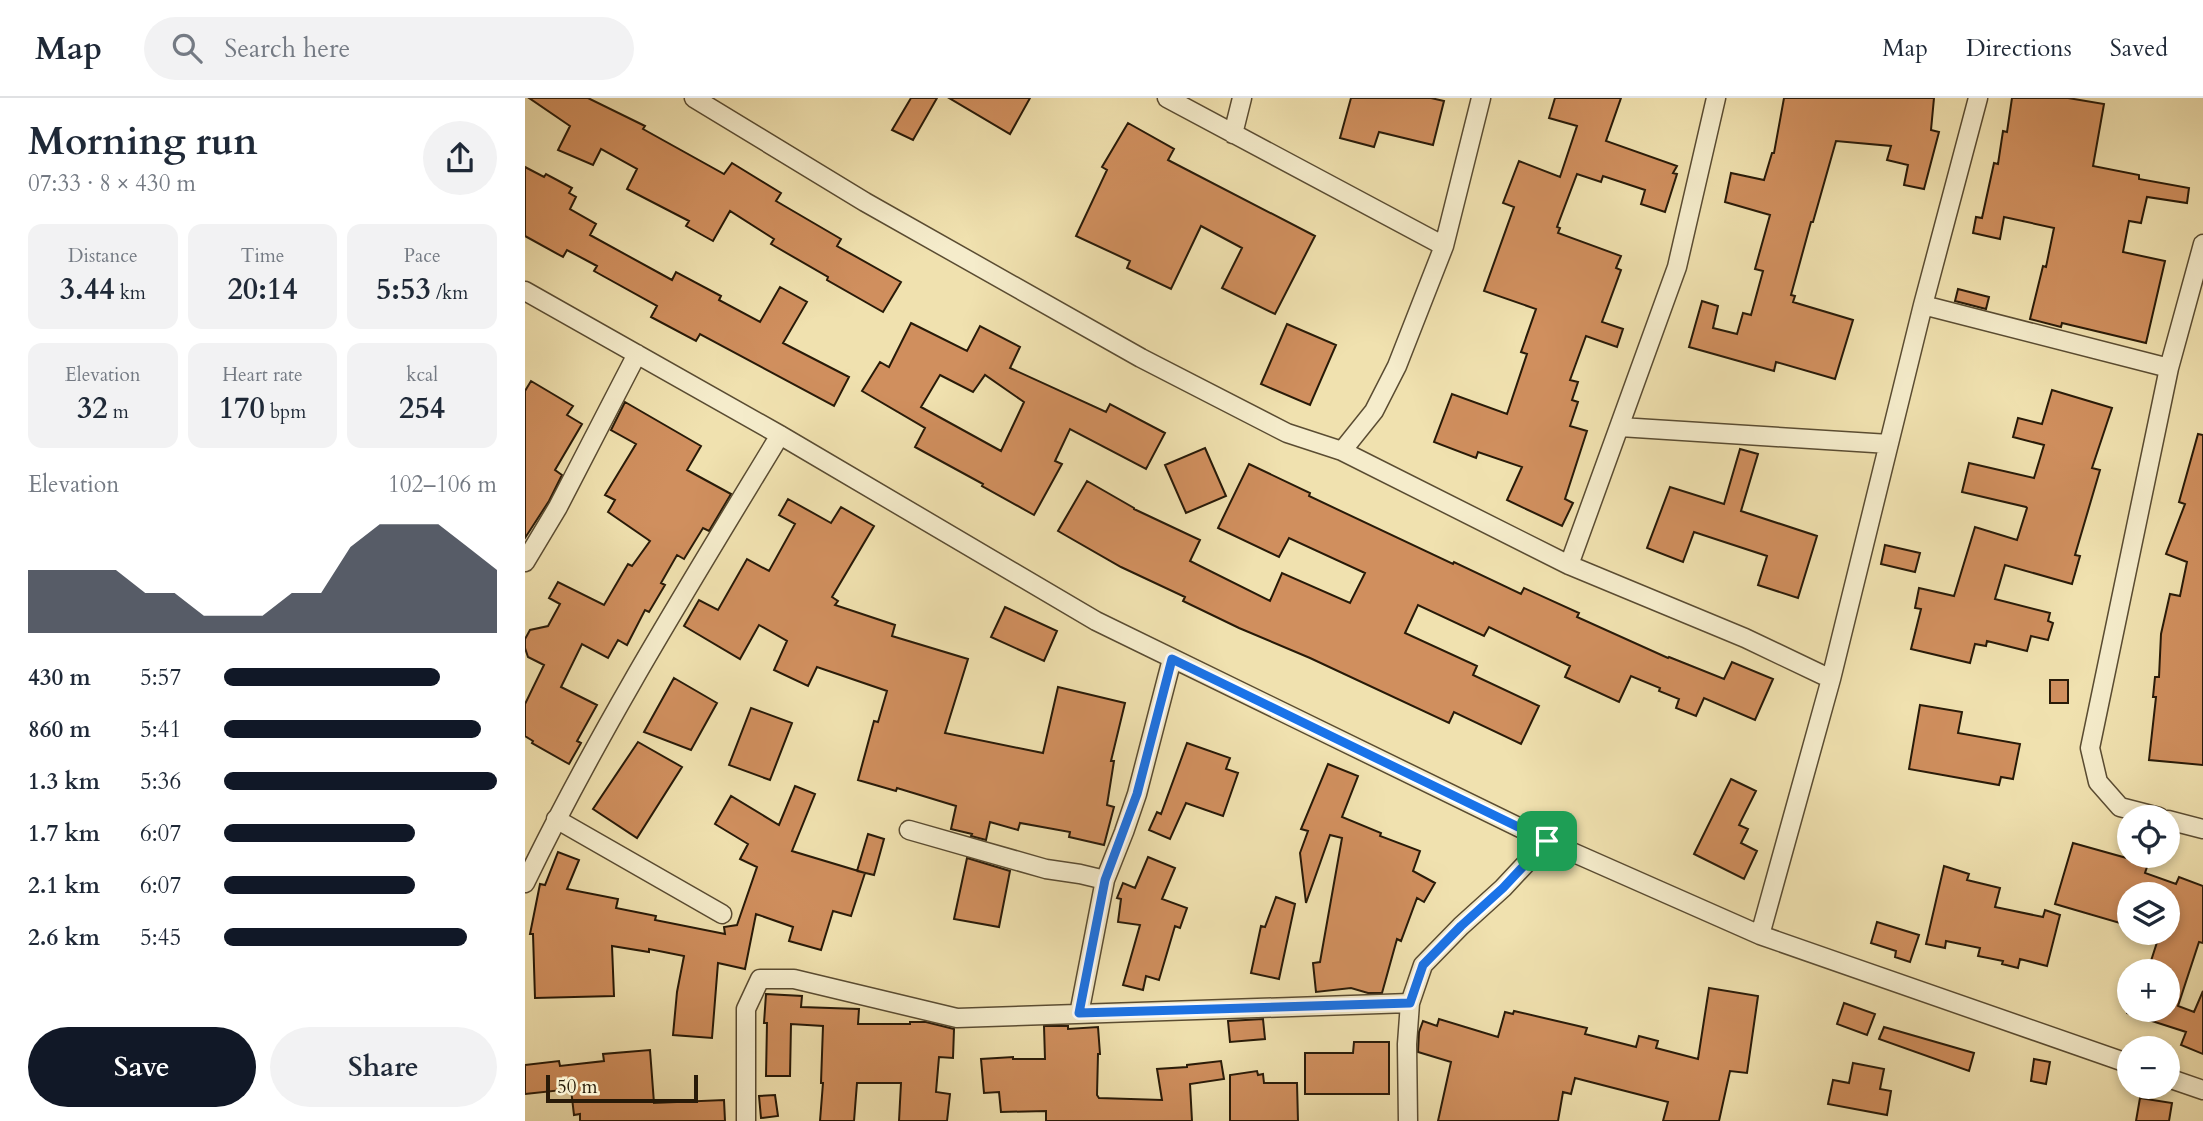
<!DOCTYPE html>
<meta charset="utf-8">
<style>
body{margin:0;font-family:Cardo,serif;background:#f2f2f3;color:#1f2937;height:100vh;display:flex;flex-direction:column;font-size:26px;white-space:nowrap}
*{box-sizing:border-box;margin:0}
p{font-size:23px;color:#747a83}
.icon{flex:none;width:38px;height:38px;fill:none;stroke:currentColor;stroke-width:2;stroke-linecap:round;stroke-linejoin:round}
.map{position:relative;flex:1;overflow:hidden}
.panel{display:flex;flex-direction:column;background:#fff;width:525px}
.panel>*{flex:none}
.fabs{position:absolute;left:1592px;top:707px;display:grid;gap:14px}
.fabs a{display:grid;place-items:center;width:63px;height:63px;border-radius:50%;background:#fff;box-shadow:0 4px 10px #0003;font-size:35px}
.scale{position:absolute;left:21px;bottom:18px;width:152px;box-sizing:border-box;padding-left:7px;border:4px solid #281a08;border-top:0;font-size:19px;line-height:24px;white-space:nowrap;color:#281a08;-webkit-text-stroke:5px #f5eccb;paint-order:stroke}
.pin{position:absolute;display:grid;place-items:center;width:60px;height:60px;color:#fff;margin:-30px;border-radius:14px;box-shadow:0 4px 10px #0006}
.round{display:grid;place-items:center;flex:none;width:74px;height:74px;border-radius:37px;background:#f2f2f3}
.overview{display:flex;align-items:center;justify-content:space-between;height:119px;padding:0 28px}
h1{font-size:38px;font-weight:700;line-height:52px}
.metrics{display:grid;grid-template-columns:repeat(3,1fr);gap:10px;height:119px;padding:7px 28px}
.metrics div{display:grid;align-content:center;border-radius:14px;background:#f2f2f3;text-align:center}
.metrics b{font-size:30px;font-weight:700}
.metrics small{font-size:19px;font-weight:400}
.metrics p{font-size:19px}
.chart{height:196px;padding:14px 28px}
.chart p{display:flex;justify-content:space-between}
.chart svg{width:100%;height:126px;margin-top:7px;fill:#111827;opacity:.7}
.cta{display:flex;gap:14px;margin-top:auto;padding:14px 28px}
.cta a{flex:1;height:80px;border-radius:42px;background:#111827;color:#fff;font-size:28px;font-weight:700;line-height:80px;text-align:center}
.cta a+a{background:#f2f2f3;color:#1f2937}
ul{padding:0 28px;list-style:none;font-size:23px}
li{display:grid;grid-template-columns:112px 84px 1fr;align-items:center;height:52px}
li i{height:18px;border-radius:9px;background:#111827}
header{display:flex;align-items:center;gap:42px;box-sizing:border-box;height:98px;padding:0 35px;background:#fff;border-bottom:2px solid #e0e1e3}
header strong{font-size:33px}
nav{display:flex;gap:38px;margin-inline-start:auto;font-size:24px}
.search{width:490px;height:63px;background:#f2f2f3;display:flex;align-items:center;gap:18px;box-sizing:border-box;padding:0 24px;border-radius:38px;color:#747a83;font-size:26px}
main{display:flex;flex:1;min-height:0}
.map>svg:first-child{display:block}
.building{fill:#d08f5e;stroke:#281a08;stroke-width:2;fill-rule:evenodd}
.lines{fill:none;stroke-linecap:round;stroke-linejoin:round}
.street-casing{stroke:#5a4c32;stroke-width:21}
.street{stroke:#f5eccb;stroke-width:18}
.route-casing{stroke:#fff;stroke-width:14}
.route{stroke:#1a73e8;stroke-width:9}
</style>
<header>
<strong>Map</strong>
<div class="search"><svg class="icon" aria-label="search" viewBox="0 0 24 24"><circle cx="10" cy="10" r="6"/><path d="M15 15l6 6"/></svg>Search here</div>
<nav><a>Map</a><a>Directions</a><a>Saved</a></nav>
</header>
<main>
<section class="panel">
<div class="overview"><div><h1>Morning run</h1><p>07:33 · 8 × 430 m</p></div><a class="round"><svg class="icon" aria-label="share" viewBox="0 0 24 24"><path d="M12 15V3M7 8l5-5 5 5M5 13v7h14v-7"/></svg></a></div>
<div class="metrics">
<div><p>Distance</p><b>3.44<small> km</small></b></div>
<div><p>Time</p><b>20:14</b></div>
<div><p>Pace</p><b>5:53<small> /km</small></b></div>
</div>
<div class="metrics">
<div><p>Elevation</p><b>32<small> m</small></b></div>
<div><p>Heart rate</p><b>170<small> bpm</small></b></div>
<div><p>kcal</p><b>254</b></div>
</div>
<div class="chart"><p><span>Elevation</span>102–106 m</p>
<svg viewBox="0 0 160 44" preserveAspectRatio="none"><path d="M0 44V22L10 22L20 22L30 22L40 30L50 30L60 38L70 38L80 38L90 30L100 30L110 14L120 6L130 6L140 6L150 14L160 22V44z"/></svg>
</div>
<ul>
<li><b>430 m</b>5:57<i style="width:79%"></i></li>
<li><b>860 m</b>5:41<i style="width:94%"></i></li>
<li><b>1.3 km</b>5:36<i style="width:100%"></i></li>
<li><b>1.7 km</b>6:07<i style="width:70%"></i></li>
<li><b>2.1 km</b>6:07<i style="width:70%"></i></li>
<li><b>2.6 km</b>5:45<i style="width:89%"></i></li>
</ul>
<div class="cta"><a>Save</a><a>Share</a></div>
</section>
<div class="map">
<svg width="1678" height="1023" viewBox="0 0 1678 1023">
<rect width="100%" height="100%" fill="#f0e1af"/>
<filter id="stains"><feTurbulence type="fractalNoise" baseFrequency=".00286" numOctaves="4"/><feColorMatrix values="0 0 0 0 .2 0 0 0 0 .09 0 0 0 0 .02 0 0 0 .5 -.17"/></filter>
<radialGradient id="worn" r=".72"><stop offset=".6" stop-color="#630" stop-opacity="0"/><stop offset="1" stop-color="#630" stop-opacity=".3"/></radialGradient>
<path class="building" d="M4,0H63L120,28L118,31L199,76L207,65L256,95L251,103L316,141L312,148L376,184L358,214L302,182L303,179L246,146L249,141L205,113L188,143L161,128L164,123L102,91L112,71L76,51L68,67L33,52L45,28Z
M386,0H412L388,42L367,32Z
M424,0H505L485,36Z
M826,0H906L919,3L908,47L854,34L849,49L815,40Z
M1030,0H1096L1081,43L1152,68L1148,75L1152,76L1140,114L1116,106L1120,92L1078,78L1076,84L1052,76L1032,129L1035,130L1033,135L1096,158L1091,170L1096,172L1077,224L1098,231L1092,249L1061,238L1045,282L1053,284L1047,302L1053,304L1045,328L1062,333L1040,401L1048,405L1037,428L982,402L997,369L953,354L951,360L909,344L927,296L982,316L1002,256L996,254L1011,211L959,193L989,109L978,105L994,63L1035,79L1052,28L1024,20Z
M1259,0H1409L1406,32L1414,34L1399,91L1379,87L1383,67L1362,62L1366,48L1311,43L1288,124H1286L1266,197L1270,198L1268,204L1328,222L1310,281L1251,264L1249,273L1164,249L1177,203L1193,208L1188,230L1212,236L1218,215L1226,217L1238,173L1230,171L1245,117L1200,104L1206,75L1239,82L1247,55H1249Z
M1487,0H1543L1579,6L1568,68L1614,77V81L1664,90L1662,105L1622,99L1616,125L1604,123L1598,154L1640,163L1621,245L1537,225L1536,229L1505,221L1518,168L1521,169L1529,130L1479,119L1475,141L1448,135L1451,119L1457,120L1469,65L1473,66L1478,33L1482,34Z
M603,25L649,51L643,62L790,138L750,216L697,190L717,150L676,128L646,191L602,170L605,163L551,138L582,72L577,69Z
M0,69L19,79L21,76L47,90L44,95L51,99L45,111L71,126L65,137L147,182L151,174L196,198L194,202L235,224L255,189L282,204L258,245L324,279L309,308L175,236L171,243L126,219L132,208L69,173L72,168L42,152L38,159L0,138Z
M1433,191L1464,199L1461,211L1430,203Z
M386,225L442,253L455,228L495,249L485,270L581,314L585,306L640,335L621,371L545,331L530,363L537,366L509,417L457,388L458,386L390,349L400,330L337,293L355,264L364,269ZM415,277L448,294L460,277L499,304L476,353L396,309Z
M762,226L811,247L785,307L736,286Z
M6,283L48,308L42,317L57,326L30,372L37,377L24,403L0,440V293Z
M1527,292L1587,310L1567,370L1575,372L1550,457L1555,458L1547,486L1480,467L1470,501L1525,515L1523,523L1528,525L1523,542L1506,538L1502,553L1462,543L1461,548L1450,546L1445,565L1386,551L1396,511L1390,510L1394,490L1429,498L1450,429L1492,442L1502,410L1501,409L1437,394L1444,365L1509,380L1519,347L1488,339L1493,320L1517,326Z
M100,304L176,348L162,372L206,396L184,433L178,430L159,461L152,457L136,485L140,487L124,514L120,512L102,547L93,542L83,560L57,546L36,589L72,607L52,643L56,645L44,666L7,645L8,643L0,638V606L19,567L3,559L0,550V541L5,532L23,528L35,506L24,500L33,484L79,507L103,466L107,468L125,443L83,414L90,402L80,397L111,346L86,332Z
M1673,336L1678,337V667L1624,662L1631,599H1628L1630,579H1634L1636,536L1645,496L1655,498L1662,464L1641,456L1660,406L1654,404Z
M680,350L701,398L661,415L640,367Z
M1215,351L1233,356L1216,413L1292,438L1273,500L1233,487L1242,458L1169,434L1158,464L1122,450L1145,389L1199,406Z
M724,366L785,395L784,398L928,466L929,464L996,496L999,490L1054,515L1052,519L1143,560L1144,559L1199,581L1207,564L1248,581L1230,622L1179,600L1171,618L1151,610L1154,601L1134,593L1135,590L1106,578L1094,604L1040,579L1045,568L964,529L959,538L893,507L880,535L952,568L948,577L1014,608L996,646L929,614L924,625L785,560L714,530L658,503L660,499L596,469L533,433L562,383L609,410V411L675,442L665,463L745,503L757,475L825,505L840,475L764,440L754,459L693,430Z
M263,401L306,425L316,409L349,428L307,499L313,503L310,507L370,527L367,538L443,561L420,635L518,655L533,589L600,605L586,663H589L582,707L589,709L579,747L544,739L545,734L495,725L493,732L465,724L461,742L446,738L447,736L426,731L431,708L372,690L371,693L333,682L349,623L353,624L362,593L292,569L283,588L249,572L262,543L234,527L215,561L159,528L174,502L193,512L222,461L244,473L270,426L254,417Z
M1360,447L1395,455L1390,474L1356,466Z
M480,509L532,533L519,563L466,539Z
M149,580L192,605L166,652L119,634Z
M1525,582H1543V605H1525Z
M1395,607L1437,614L1433,635L1495,646L1488,681L1476,679L1474,687L1384,671Z
M226,610L267,625L245,682L204,667Z
M113,644L157,669L112,740L68,711Z
M662,645L705,660L701,671L713,675L698,718L661,705L645,741L624,732L632,714L636,716Z
M803,666L833,678L817,719L856,735L855,738L895,753L888,773L910,785L899,804L892,800L876,843L872,841L857,895H843L826,890L791,894L788,865L795,864L817,740L805,737L781,805L775,755L783,733L776,731Z
M1206,681L1231,693L1214,727L1223,731L1216,745L1232,753L1219,781L1169,756Z
M270,688L290,696L267,753L340,775L326,818L308,813L296,852L264,843L268,829L231,816L220,871L193,865L187,940L148,937L152,894L159,858L124,851V854L87,848L89,898L10,900L8,836H5L15,786L20,787L33,754L54,762L42,791L93,801L91,810L131,818L130,822L200,836L199,829L212,827L232,769L215,761L223,746L190,726L206,698L254,727Z
M343,736L359,741L349,777L332,773Z
M1548,745L1623,766L1620,775L1651,786L1654,779L1678,788V845L1674,844L1653,908L1669,914L1678,893V956L1656,947L1661,934L1602,915V912H1643V873H1627L1629,867L1625,866L1635,835H1643V796H1605V828L1530,806Z
M623,759L650,770L637,801L662,810L655,830L650,828L634,882L621,878L618,892L598,887L615,827L593,824L596,801L592,800L598,785L610,790Z
M442,760L485,773L474,829L429,821Z
M1419,768L1444,776L1442,782L1475,790L1470,809L1518,819L1520,812L1535,817L1522,868L1495,861L1493,870L1477,866L1478,863L1453,858L1455,850L1421,843L1420,850L1401,846Z
M751,799L770,806L754,881L726,875L736,828L740,829Z
M1352,824L1394,837L1385,864L1370,859L1371,853L1346,845Z
M1184,890L1233,898L1222,975L1205,973L1194,1023H1138L1143,1004L1050,980L1046,996L1038,994L1033,1023H913L926,964L893,954L894,934L898,923L912,928L914,921L973,939L980,914L988,916L989,913L1062,930L1060,936L1111,949L1114,938L1133,943L1131,950L1173,961Z
M241,896L277,898L276,909L334,911L333,926H385V924H401L429,931L428,960L414,959L411,994L425,996L422,1023H374L376,985H332L329,1023H295L298,985H296L298,928L266,926L265,978H241L242,925H239Z
M1319,905L1350,916L1342,937L1312,926Z
M738,921L740,941L705,944L703,923Z
M519,928H543V931L573,929L575,956H573L572,997L574,1000L637,1002L632,971L662,969V967L696,963L699,981L665,986L667,1023H521V1013L476,1014L474,994L459,995L456,961L488,959V961H520Z
M1359,929L1449,955L1444,973L1354,941Z
M829,944H864V996H780V955H828Z
M125,952L129,1005L199,1002L200,1023H55V1016L49,1017L46,991L0,996V967L34,963L35,968L79,963L78,956Z
M1509,961L1525,964L1521,986L1506,983Z
M1328,965L1359,971L1355,991L1366,993L1362,1017L1303,1006L1308,982L1324,985Z
M732,973L733,977L738,976L739,985H772L773,1023H705V977Z
M250,997L253,1018L236,1020L234,998Z
M1615,1000L1647,1005L1644,1023H1611Z"/>
<g class="lines">
<g class="street-casing">
<path id="street" d="M169,0L340,104L616,260L762,335L817,353L1044,467L1220,540L1306,581
M642,0L919,148
M708,36L717,0
M0,193L255,337L571,523L1022,743L1235,837L1605,966
M1398,207L1644,270
M1095,329L1364,346
M817,353L849,313L872,268L919,148L956,0
M0,464L33,409L112,256
M1044,467L1152,169L1191,0
M1634,719L1595,709L1573,684L1565,650L1644,270L1678,146
M31,721L197,816
M1643,722L1678,731
M384,732L521,771L555,776L580,782
M0,785C75,630 166,484 255,337
M1235,837L1306,581L1398,207L1453,0
M554,916L580,782L599,734L612,696L647,561
M1643,980L1678,992
M221,1023V911L235,881H269L432,920L885,905
M883,1023L882,946L885,905L898,867L936,828L978,790L1022,743"/>
</g>
<use href="#street" class="street"/>
</g>
<g class="lines">
<g class="route-casing">
<path id="route" d="M647,561L1022,743L978,790L936,828L898,867L885,905L554,915L580,782L612,696Z"/>
</g>
<use href="#route" class="route"/>
</g>
<rect width="100%" height="100%" filter="url(#stains)"/>
<rect width="100%" height="100%" fill="url(#worn)"/>
</svg>
<div class="fabs">
<a><svg class="icon" aria-label="locate" viewBox="0 0 24 24"><circle cx="12" cy="12" r="6"/><path d="M12 2v4M12 18v4M2 12h4M18 12h4"/></svg></a>
<a><svg class="icon" aria-label="layers" viewBox="0 0 24 24"><path d="M12 4l9 5-9 5-9-5zM3 14l9 5 9-5"/></svg></a>
<a>+</a>
<a>−</a>
</div>
<div class="scale">50 m</div>
<div class="pin" style="left:1022px;top:743px;background:#1e9e55"><svg class="icon" aria-label="arrive" viewBox="0 0 24 24"><path d="M6 21V4h12l-3 4 3 4H6"/></svg></div>
</div>
</main>
